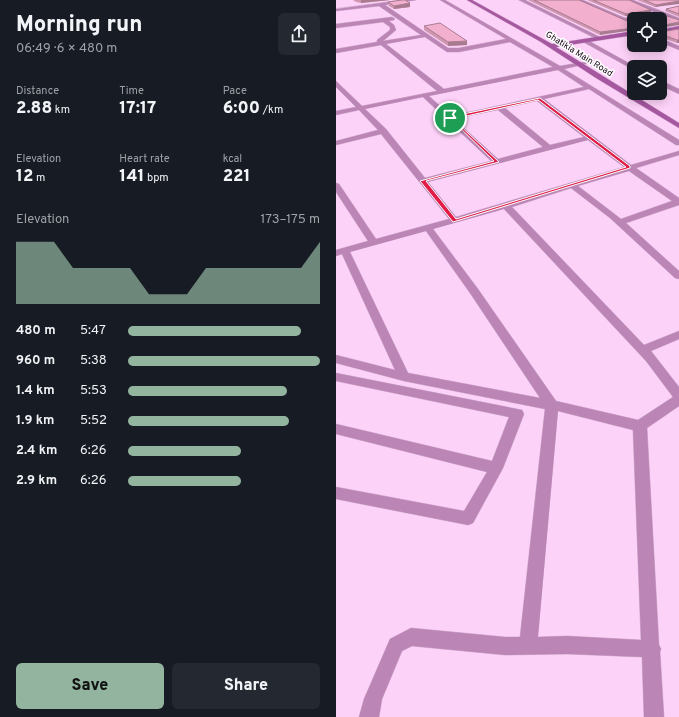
<!DOCTYPE html>
<meta charset="utf-8">
<style>
body{margin:0;font-family:Overpass,sans-serif;background:#242831;color:#f1f3f6;height:100vh;display:flex;flex-direction:column;font-size:15px;white-space:nowrap}
*{box-sizing:border-box;margin:0}
p{font-size:13px;color:#9ea1a6}
.icon{flex:none;width:22px;height:22px;fill:none;stroke:currentColor;stroke-width:2;stroke-linecap:round;stroke-linejoin:round}
.map{position:relative;flex:1;overflow:hidden}
.panel{display:flex;flex-direction:column;background:#171b24;width:336px}
.panel>*{flex:none}
.fabs{position:absolute;left:291px;top:12px;display:grid;gap:8px}
.fabs a{display:grid;place-items:center;width:40px;height:40px;border-radius:6px;background:#171b24;box-shadow:0 2px 10px #0003;font-size:20px}
.pin{position:absolute;display:grid;place-items:center;width:34px;height:34px;color:#fff;margin:-17px;border:2px solid #fff;border-radius:50%;box-shadow:0 1px 4px #0007}
.round{display:grid;place-items:center;flex:none;width:42px;height:42px;border-radius:6px;background:#242831}
.headline{display:flex;align-items:center;justify-content:space-between;height:68px;padding:0 16px}
h1{font-size:22px;font-weight:800;line-height:30px}
.stats{display:grid;grid-template-columns:repeat(3,1fr);gap:6px;height:68px;padding:4px 16px}
.stats div{display:grid;align-content:center}
.stats b{font-size:17px;font-weight:800}
.stats small{font-size:11px;font-weight:400}
.stats p{font-size:11px}
.chart{height:112px;padding:8px 16px}
.chart p{display:flex;justify-content:space-between}
.chart svg{width:100%;height:72px;margin-top:4px;fill:#93b5a0;opacity:.7}
.cta{display:flex;gap:8px;margin-top:auto;padding:8px 16px}
.cta a{flex:1;height:46px;border-radius:6px;background:#93b5a0;color:#111;font-size:16px;font-weight:800;line-height:46px;text-align:center}
.cta a+a{background:#242831;color:#f1f3f6}
ul{padding:0 16px;list-style:none;font-size:13px}
li{display:grid;grid-template-columns:64px 48px 1fr;align-items:center;height:30px}
li i{height:10px;border-radius:5px;background:#93b5a0}
main{display:flex;flex:1;min-height:0}
.map>svg:first-child{display:block}
.lines{fill:none;stroke-linecap:round;stroke-linejoin:round}
.street-casing{stroke:#d8b1d4;stroke-width:1}
.secondary-casing{stroke:#d8b1d4;stroke-width:1}
.street{fill:#bb86b6;fill-rule:evenodd}
.secondary{fill:#a5579f;fill-rule:evenodd}
.wall{fill:#d097b1}
.shaded-wall{fill:#a97b90}
.building{fill:#f2b0ce;stroke:#a97b90}
.route{fill:#e11d48;stroke:#fff;fill-rule:evenodd}
.labels{text-anchor:middle;dominant-baseline:central;stroke-width:3;stroke-linejoin:round;paint-order:stroke}
.far-street-label{font-size:9px;fill:#160515;stroke:#fff}
</style>
<main>
<section class="panel">
<div class="headline"><div><h1>Morning run</h1><p>06:49 · 6 × 480 m</p></div><a class="round"><svg class="icon" aria-label="share" viewBox="0 0 24 24"><path d="M12 15V3M7 8l5-5 5 5M5 13v7h14v-7"/></svg></a></div>
<div class="stats">
<div><p>Distance</p><b>2.88<small> km</small></b></div>
<div><p>Time</p><b>17:17</b></div>
<div><p>Pace</p><b>6:00<small> /km</small></b></div>
</div>
<div class="stats">
<div><p>Elevation</p><b>12<small> m</small></b></div>
<div><p>Heart rate</p><b>141<small> bpm</small></b></div>
<div><p>kcal</p><b>221</b></div>
</div>
<div class="chart"><p><span>Elevation</span>173–175 m</p>
<svg viewBox="0 0 160 44" preserveAspectRatio="none"><path d="M0 44V6L10 6L20 6L30 22L40 22L50 22L60 22L70 38L80 38L90 38L100 22L110 22L120 22L130 22L140 22L150 22L160 6V44z"/></svg>
</div>
<ul>
<li><b>480 m</b>5:47<i style="width:90%"></i></li>
<li><b>960 m</b>5:38<i style="width:100%"></i></li>
<li><b>1.4 km</b>5:53<i style="width:83%"></i></li>
<li><b>1.9 km</b>5:52<i style="width:84%"></i></li>
<li><b>2.4 km</b>6:26<i style="width:59%"></i></li>
<li><b>2.9 km</b>6:26<i style="width:59%"></i></li>
</ul>
<div class="cta"><a>Save</a><a>Share</a></div>
</section>
<div class="map">
<svg width="343" height="717" viewBox="0 0 343 717">
<rect width="100%" height="100%" fill="#fdd2f8"/>
<g class="lines">
<g class="street-casing">
<path id="street" d="M67,0H80L49,5L112,48H123L170,39L104,0H109L224,66L254,61V63L228,69L343,140V145H340L253,89L208,99L295,165L343,151V155L300,168L343,198V205L290,223L343,271V279L339,278L274,218L235,188L176,207L308,345L343,331V339L315,351L343,387V406L311,428L323,645L325,649L324,652L328,717H308L306,657L231,654L169,655L76,646L66,651L46,699L43,717H23L28,699L54,639L75,628L169,637H184L209,409L68,381L0,363V355L59,370L6,254L0,256V250L32,241L0,192V183L3,184L40,239L113,219L45,134L0,145V141L42,130L23,110L0,115V111L20,107L0,87V81L26,106L101,91L45,45L0,53V49L41,42V40L54,30V27L47,22L0,28V24L56,17L59,19L58,20L53,21L58,25L60,30L47,41L85,35L43,6L0,11V9ZM89,37L111,52H123L174,42L217,67L108,89L50,44ZM222,70L248,87L115,116L93,96ZM87,97L155,161L89,178L50,129L29,109ZM201,101L248,137L214,145L169,108ZM162,110L207,147L162,159L118,119ZM252,140L288,167L120,217L92,182ZM293,171L336,201L285,219L242,186ZM168,209L310,361L337,397L302,420L220,401L142,289L97,229ZM90,231L134,293L204,398L72,373L14,252ZM222,411L297,430L305,640L231,636L202,637Z
M183,0H189L268,39L263,40Z
M241,0H247L289,18L320,13L291,0H297L343,18V22L325,15L294,20L298,22V26Z
M324,38L343,46V50L324,42Z
M249,41H253L300,67H298V70L296,69L249,43Z
M324,80L343,89V94L324,85Z
M0,373L186,410L188,414L167,468L137,523L132,525L0,499V487L128,511L151,472L0,434V424L156,461L173,417L0,381Z"/>
</g>
<g class="secondary-casing">
<path id="secondary" d="M131,0H136L216,44L298,31V35L220,47L343,123V128L260,78L205,42Z
M343,26V30L324,34V30Z"/>
</g>
<use href="#street" class="street"/>
<use href="#secondary" class="secondary"/>
</g>
<path class="wall" d="M17,0H54L25,3L20,2Z
M192,0H243L298,25L264,35Z
M251,0H293L315,12L289,16Z
M301,0H343L319,7Z
M52,2L74,3V7L58,9L53,6Z
M343,6V17L329,11L330,9Z
M88,26L131,45L112,46L88,30Z
M343,29V43H341L324,37V32Z"/>
<path class="shaded-wall" d="M25,0H54L25,3Z
M343,1V4L319,7L320,5Z
M74,3V7L58,9V6Z
M315,10V12L289,16L290,14Z
M343,22V25L324,28V26Z
M298,28V30L264,35V32Z
M341,40H343V43H341Z
M131,41V45L112,46V42Z"/>
<path class="building" d="M66,0H69L74,3L58,6L52,2Z
M198,0H243L298,24V28L264,32Z
M257,0H293L315,10L290,14Z
M308,0H343V1L320,5Z
M343,6V14L330,9Z
M325,14L343,20V22L324,26V27V19H299V18Z
M104,23L131,41L112,42L88,26Z
M343,29V40H341L324,34V32Z"/>
<path class="route" d="M204,98L294,166V168L117,222L84,181L158,161L113,117ZM202,100L290,167L120,219L90,181L163,162L117,119Z"/>
<g class="labels">
<g class="far-street-label">
<text transform="translate(243 54) rotate(32)">Ghatikia Main Road</text>
</g>
</g>
</svg>
<div class="fabs">
<a><svg class="icon" aria-label="locate" viewBox="0 0 24 24"><circle cx="12" cy="12" r="6"/><path d="M12 2v4M12 18v4M2 12h4M18 12h4"/></svg></a>
<a><svg class="icon" aria-label="layers" viewBox="0 0 24 24"><path d="M12 4l9 5-9 5-9-5zM3 14l9 5 9-5"/></svg></a>
</div>
<div class="pin" style="left:114px;top:118px;background:#1e9e55"><svg class="icon" aria-label="arrive" viewBox="0 0 24 24"><path d="M6 21V4h12l-3 4 3 4H6"/></svg></div>
</div>
</main>
